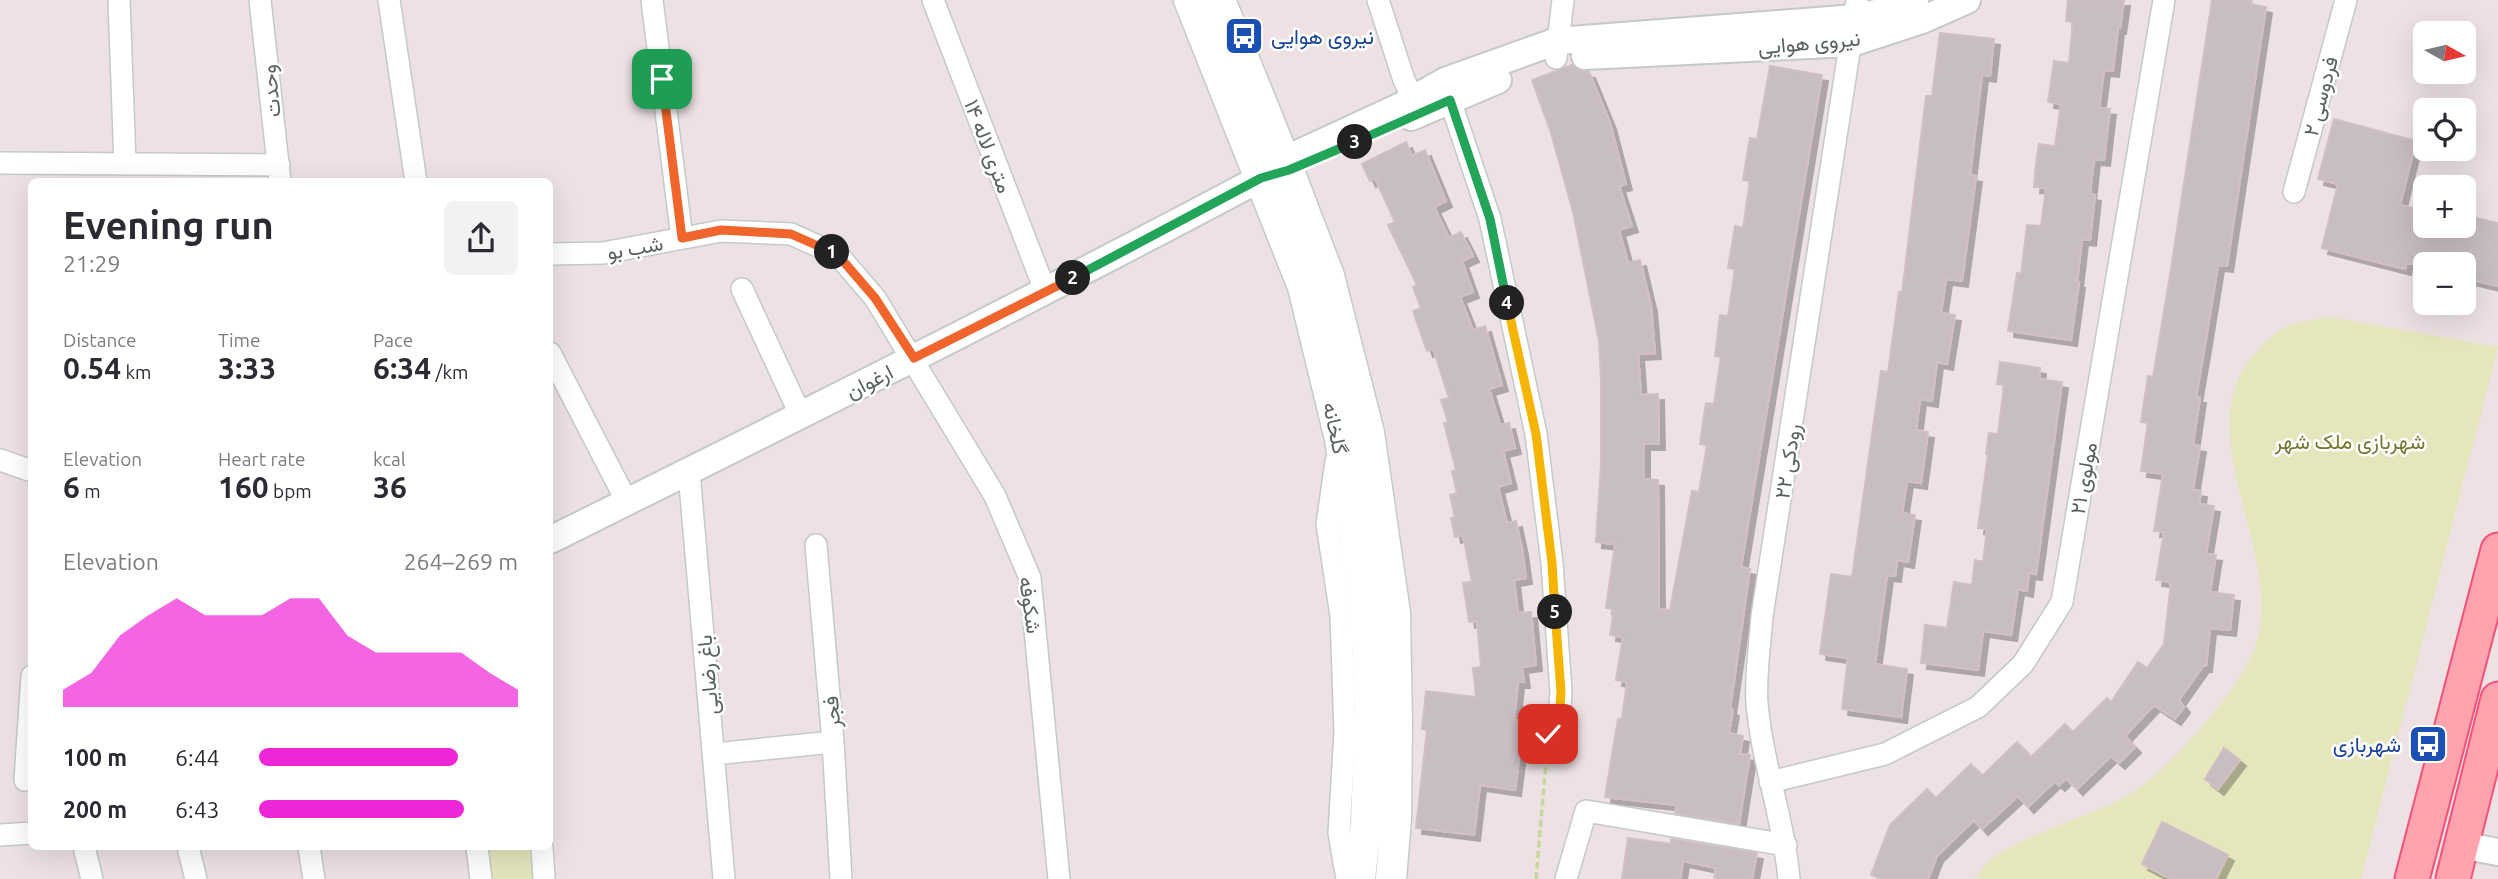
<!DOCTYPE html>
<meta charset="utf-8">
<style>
body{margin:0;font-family:Ubuntu,Vazirmatn,sans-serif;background:#f2f2f3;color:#2b2b33;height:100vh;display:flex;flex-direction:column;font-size:26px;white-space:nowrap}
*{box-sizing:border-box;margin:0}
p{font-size:23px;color:#7c7c81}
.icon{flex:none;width:38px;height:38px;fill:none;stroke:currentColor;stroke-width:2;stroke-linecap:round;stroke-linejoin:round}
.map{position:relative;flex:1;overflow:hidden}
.drawer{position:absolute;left:28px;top:178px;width:525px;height:672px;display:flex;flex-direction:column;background:#fff;border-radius:10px;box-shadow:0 7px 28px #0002}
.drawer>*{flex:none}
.needle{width:46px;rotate:98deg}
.buttons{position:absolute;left:2413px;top:21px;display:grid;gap:14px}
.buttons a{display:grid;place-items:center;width:63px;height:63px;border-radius:10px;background:#fff;box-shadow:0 7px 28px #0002;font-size:35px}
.pin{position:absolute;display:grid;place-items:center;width:60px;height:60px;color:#fff;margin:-30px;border-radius:14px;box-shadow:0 4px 10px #0006}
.km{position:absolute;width:35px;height:35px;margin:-18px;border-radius:50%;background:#222;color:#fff;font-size:19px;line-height:35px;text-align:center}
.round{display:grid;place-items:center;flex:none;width:74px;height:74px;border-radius:10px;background:#f2f2f3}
.overview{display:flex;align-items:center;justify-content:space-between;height:119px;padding:0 35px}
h1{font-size:38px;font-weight:600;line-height:52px}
.figures{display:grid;grid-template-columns:repeat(3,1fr);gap:10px;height:119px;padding:7px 35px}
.figures div{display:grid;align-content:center}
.figures b{font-size:30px;font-weight:600}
.figures small{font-size:19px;font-weight:400}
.figures p{font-size:19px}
.chart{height:196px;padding:14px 35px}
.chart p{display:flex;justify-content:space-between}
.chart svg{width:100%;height:126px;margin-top:7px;fill:#ef25d8;opacity:.7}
ul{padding:0 35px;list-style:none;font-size:23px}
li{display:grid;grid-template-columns:112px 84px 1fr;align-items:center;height:52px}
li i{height:18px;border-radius:9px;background:#ef25d8}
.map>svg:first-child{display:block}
.green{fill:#e5e6bc}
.building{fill:#c8bdc1;stroke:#d2bfc4;stroke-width:2;filter:url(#shadow)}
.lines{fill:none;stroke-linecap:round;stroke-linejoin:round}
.minor-casing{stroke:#c3cac8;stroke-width:24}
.tertiary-casing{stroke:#c3cac8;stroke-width:30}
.secondary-casing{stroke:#c3ccc9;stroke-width:33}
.primary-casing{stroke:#f65179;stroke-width:37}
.path{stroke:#c7d89e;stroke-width:3.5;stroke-dasharray:7 3.5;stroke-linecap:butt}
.minor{stroke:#fff;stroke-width:21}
.tertiary{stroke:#fff;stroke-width:26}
.secondary{stroke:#fff;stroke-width:30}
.primary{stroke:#ffa4af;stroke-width:33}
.split-1-casing{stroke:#fff;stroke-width:14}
.split-2-casing{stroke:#fff;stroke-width:14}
.split-3-casing{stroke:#fff;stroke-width:14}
.split-4-casing{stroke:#fff;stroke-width:14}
.split-5-casing{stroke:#fff;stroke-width:14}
.split-6-casing{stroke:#fff;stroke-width:14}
.split-1{stroke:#f0652b;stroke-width:9}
.split-2{stroke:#f0652b;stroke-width:9}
.split-3{stroke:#22a559;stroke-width:9}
.split-4{stroke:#22a559;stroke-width:9}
.split-5{stroke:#f5b400;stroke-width:9}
.split-6{stroke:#f5b400;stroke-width:9}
.labels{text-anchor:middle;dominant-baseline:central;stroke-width:5;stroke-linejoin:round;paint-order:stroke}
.transit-label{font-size:21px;fill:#164399;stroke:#fff;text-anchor:start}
.street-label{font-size:21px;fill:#59625f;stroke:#fff}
.park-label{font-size:21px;fill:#71772d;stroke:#fff}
</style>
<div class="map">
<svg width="2498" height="879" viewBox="0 0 2498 879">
<defs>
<filter id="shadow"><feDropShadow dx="6" dy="6" stdDeviation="0" flood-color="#0004"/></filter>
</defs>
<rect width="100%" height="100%" fill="#ede1e3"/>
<path class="green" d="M2330,317L2498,347L2361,879H1975C1980,872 1985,863 1992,859C2032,832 2080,820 2122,799C2162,779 2238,692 2254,650C2290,557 2180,429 2259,349C2266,342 2274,333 2283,328C2297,321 2315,320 2330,317Z
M484,847H532L535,879H491Z"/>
<path class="building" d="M2068,0H2124L2120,28H2118L2113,71L2104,70L2099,108L2110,109L2104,160L2094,159L2090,194L2095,195L2090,240L2082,239L2077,282H2079L2071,340L2008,331L2017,273L2021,274L2027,225L2041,226L2046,188L2034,187L2036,164L2039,144L2055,146L2061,104L2048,102L2054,61L2069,63L2073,22L2066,21Z
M2212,0H2252L2251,4L2266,7L2227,266L2218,265L2205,345L2196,397H2200L2193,445L2200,446L2193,490L2201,491L2199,504L2214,506L2206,554L2216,555L2210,592L2234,595L2230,630L2210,628L2206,666H2203L2179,700L2184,707L2175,719L2154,705L2125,736L2135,747L2119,763L2111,756L2077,789L2066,778L2059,785L2055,781L2028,807L2018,796L1982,829L1974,820L1937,856L1928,879H1883L1871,875L1890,825L1927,789L1936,798L1971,764L1982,776L2017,742L2031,757L2065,724L2073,732L2107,698L2111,702L2138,662L2147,668L2164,644L2171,582L2156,580L2164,532L2154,531L2163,474L2141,471L2148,423L2141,422L2148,376L2153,377L2170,275Z
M1940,33L1994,39L1990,76L1982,75L1970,175L1976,176L1962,281L1946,279L1941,313L1955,315L1947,364L1937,362L1932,401L1920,399L1916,430L1928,432L1921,483L1907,481L1902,513L1915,515L1908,562L1897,560L1895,576L1887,575L1875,664L1907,669L1901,717L1842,709L1848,658L1820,654L1831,574L1852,577L1881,371L1888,372L1899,292L1902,293L1926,96H1932Z
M1572,65L1578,70L1589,72L1610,123L1626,184L1619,186L1632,226L1619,230L1628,263L1640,260L1651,306L1655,353L1638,354L1641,395L1658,394L1659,444H1644V479L1658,480L1659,609L1670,610L1692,491L1699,492L1707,445L1700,444L1703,422L1706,403L1714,404L1721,357L1715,356L1720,315L1728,316L1735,269L1728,268L1735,226L1743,228L1750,181L1743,180L1748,149L1750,138L1757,139L1770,66L1822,75L1741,567L1750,569L1730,709L1733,710L1729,733L1743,736L1740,754L1750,755L1739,824L1675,813L1677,805L1605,797L1618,719H1622L1627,682L1616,680L1623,637L1610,635L1614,609L1606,608L1615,544L1596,542L1601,463V380L1599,341L1573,212L1551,133L1532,80Z
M2334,119L2416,141L2400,205L2420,210L2416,226H2464V215L2498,223V286L2464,278V264H2406L2405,269L2322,248L2338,184L2318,179Z
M1406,142L1412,156L1425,150L1446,201L1434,207L1449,238L1461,232L1473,256L1462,261L1473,292L1460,297L1473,330L1485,326L1502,385L1489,389L1500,425L1509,423L1515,448L1503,451L1511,483L1498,487L1507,523L1516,521L1522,549L1526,578L1514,580L1518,613L1531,612L1536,665L1522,667L1524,682H1518L1514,720L1524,721L1515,790L1480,785L1474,835L1416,828L1427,730L1422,729L1426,691L1476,697L1473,668L1481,667L1477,621L1469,622L1463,583L1472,582L1463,535L1455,537L1451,518H1455L1450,495L1457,493L1452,471L1456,470L1444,423L1448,422L1441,400L1449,398L1433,348L1427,351L1413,311L1421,308L1413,287L1417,285L1388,225L1395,222L1375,178L1370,181L1362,164Z
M2000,362L2040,368L2039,379L2062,382L2036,574L2029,573L2027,591L2018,589L2011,635L1983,631L1978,670L1921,663L1925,625L1947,628L1954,582L1972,585L1975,560L1983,562L1987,529L1978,528L1988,454H1986L1989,433L1998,434L2004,385L1997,384Z
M2224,748L2240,760L2218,789L2205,779Z
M2162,822L2228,855L2216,879H2171L2142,864Z
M1628,838L1671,844V839L1757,853L1752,879H1714L1716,868L1683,861L1680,879H1622Z"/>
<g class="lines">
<g class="minor-casing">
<path id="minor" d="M119,0L125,164
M260,0L280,182
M389,0L416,182
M652,0L682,238
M933,0L1046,293
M1378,0L1404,80L1413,98
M1556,58L1563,0
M1450,100L1490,219L1536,434L1552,563L1561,692L1557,746
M0,163L279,165
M2294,192L2346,0
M550,254L603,253L721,231L791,234L838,255L875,298L995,496L1030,578L1059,879
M742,289L801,416
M550,353L627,502
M0,460L32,471
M1336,462L1327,524L1341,616L1345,732L1339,833L1347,879
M689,472L724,879
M816,545L833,742L841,879
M714,754L833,742
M25,780L32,676
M1770,782L1885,754L1978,707L2023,664L2062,602L2164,0
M0,835L32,833
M84,847L92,879
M188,847L196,879
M309,847L314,879
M477,847L481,879
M542,847L544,879
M1566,879L1586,811L1786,845
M1789,879C1784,820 1762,763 1757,703C1755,675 1760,645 1762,616L1857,0"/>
</g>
<g class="tertiary-casing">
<path id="tertiary" d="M1585,56L1852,43L1922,20L1967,0
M1411,117L1498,80
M550,540C788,422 1026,303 1261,178L1284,160L1401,106L1445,81L1557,41L1855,18L1897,8L1915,0
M2461,845L2498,852"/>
</g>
<g class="secondary-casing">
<path id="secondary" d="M1189,0L1303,287L1340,439L1366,614L1370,721L1366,822L1360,879
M1220,0L1289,171L1329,276L1369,433L1395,613L1397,723L1396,819L1391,879"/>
</g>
<g class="primary-casing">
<path id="primary" d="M2412,879L2498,550
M2453,879L2498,699"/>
</g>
<path class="path" d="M1536,879L1546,761"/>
<use href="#minor" class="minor"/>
<use href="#tertiary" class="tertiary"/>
<use href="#secondary" class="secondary"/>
<use href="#primary" class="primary"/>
</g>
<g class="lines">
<g class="split-1-casing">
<path id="split-1" d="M662,79L682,238L721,230L791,234L832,252"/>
</g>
<g class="split-2-casing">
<path id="split-2" d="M832,252L838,255L875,298L914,358L1073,278"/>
</g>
<g class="split-3-casing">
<path id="split-3" d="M1073,278L1261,178L1289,170L1355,142"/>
</g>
<g class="split-4-casing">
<path id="split-4" d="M1355,142L1450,100L1490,219L1507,303"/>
</g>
<g class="split-5-casing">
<path id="split-5" d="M1507,303L1536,434L1552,563L1555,612"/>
</g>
<g class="split-6-casing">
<path id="split-6" d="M1548,734L1558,736L1561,692L1555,612"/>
</g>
<use href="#split-1" class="split-1"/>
<use href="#split-2" class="split-2"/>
<use href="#split-3" class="split-3"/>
<use href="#split-4" class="split-4"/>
<use href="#split-5" class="split-5"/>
<use href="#split-6" class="split-6"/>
</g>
<defs>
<g id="bus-square" transform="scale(2.0125)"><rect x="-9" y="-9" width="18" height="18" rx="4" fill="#1a4fb4" stroke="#fff"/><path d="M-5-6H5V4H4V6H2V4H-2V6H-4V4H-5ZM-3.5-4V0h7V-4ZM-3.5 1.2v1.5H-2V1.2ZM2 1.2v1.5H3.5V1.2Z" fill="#fff"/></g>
</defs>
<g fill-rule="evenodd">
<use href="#bus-square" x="1244" y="36"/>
<use href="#bus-square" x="2428" y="744"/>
</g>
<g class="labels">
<g class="transit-label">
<text x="1271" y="36">نیروی هوایی</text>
<text x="2401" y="744" text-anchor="end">شهربازی</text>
</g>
<g class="street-label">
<text transform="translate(1809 42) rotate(-5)">نیروی هوایی</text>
<text transform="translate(270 91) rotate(-96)">وحدت</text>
<text transform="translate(2320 96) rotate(-75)">فردوسی ۲</text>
<text transform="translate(989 146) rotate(69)">۱۴ متری لاله</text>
<text transform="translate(635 247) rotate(-10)">شب بو</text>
<text transform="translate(869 381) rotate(-27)">ارغوان</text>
<text transform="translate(1336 428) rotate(78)">گلخانه</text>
<text transform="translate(1787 461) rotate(-81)">رودکی ۲۲</text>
<text transform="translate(2083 478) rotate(-80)">مولوی ۲۱</text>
<text transform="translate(1031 605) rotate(82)">شکوفه</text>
<text transform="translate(707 675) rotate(-95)">باغ رضایی</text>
<text transform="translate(831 712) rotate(-95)">فجر</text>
</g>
<g class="park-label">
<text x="2350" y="441">شهربازی ملک شهر</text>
</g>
</g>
</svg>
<div class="buttons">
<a><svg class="needle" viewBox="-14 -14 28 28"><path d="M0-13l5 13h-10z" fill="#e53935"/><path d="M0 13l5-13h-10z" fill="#7c7c81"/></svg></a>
<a><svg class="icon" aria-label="locate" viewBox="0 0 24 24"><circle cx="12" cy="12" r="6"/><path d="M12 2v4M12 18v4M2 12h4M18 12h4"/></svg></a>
<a>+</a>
<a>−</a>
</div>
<div class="pin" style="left:662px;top:79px;background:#1e9e55"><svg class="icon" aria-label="arrive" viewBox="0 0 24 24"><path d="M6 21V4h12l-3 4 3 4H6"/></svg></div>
<div class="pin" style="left:1548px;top:734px;background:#d93025"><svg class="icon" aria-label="check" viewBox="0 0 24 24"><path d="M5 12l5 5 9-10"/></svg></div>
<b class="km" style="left:832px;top:252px">1</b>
<b class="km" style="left:1073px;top:278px">2</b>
<b class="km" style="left:1355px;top:142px">3</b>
<b class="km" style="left:1507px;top:303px">4</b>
<b class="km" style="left:1555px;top:612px">5</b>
<section class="drawer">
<div class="overview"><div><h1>Evening run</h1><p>21:29</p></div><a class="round"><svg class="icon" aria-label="share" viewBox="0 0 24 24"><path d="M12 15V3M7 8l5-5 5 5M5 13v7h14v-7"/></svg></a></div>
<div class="figures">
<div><p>Distance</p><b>0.54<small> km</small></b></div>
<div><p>Time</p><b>3:33</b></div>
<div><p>Pace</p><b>6:34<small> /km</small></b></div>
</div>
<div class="figures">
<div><p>Elevation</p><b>6<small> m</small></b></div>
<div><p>Heart rate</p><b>160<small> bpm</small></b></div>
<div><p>kcal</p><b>36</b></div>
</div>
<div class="chart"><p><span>Elevation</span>264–269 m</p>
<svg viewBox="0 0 160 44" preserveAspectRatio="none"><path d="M0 44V38L10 32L20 19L30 12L40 6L50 12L60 12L70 12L80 6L90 6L100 19L110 25L120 25L130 25L140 25L150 32L160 38V44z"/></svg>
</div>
<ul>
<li><b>100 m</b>6:44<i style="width:77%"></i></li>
<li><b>200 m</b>6:43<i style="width:79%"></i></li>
</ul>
</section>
</div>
